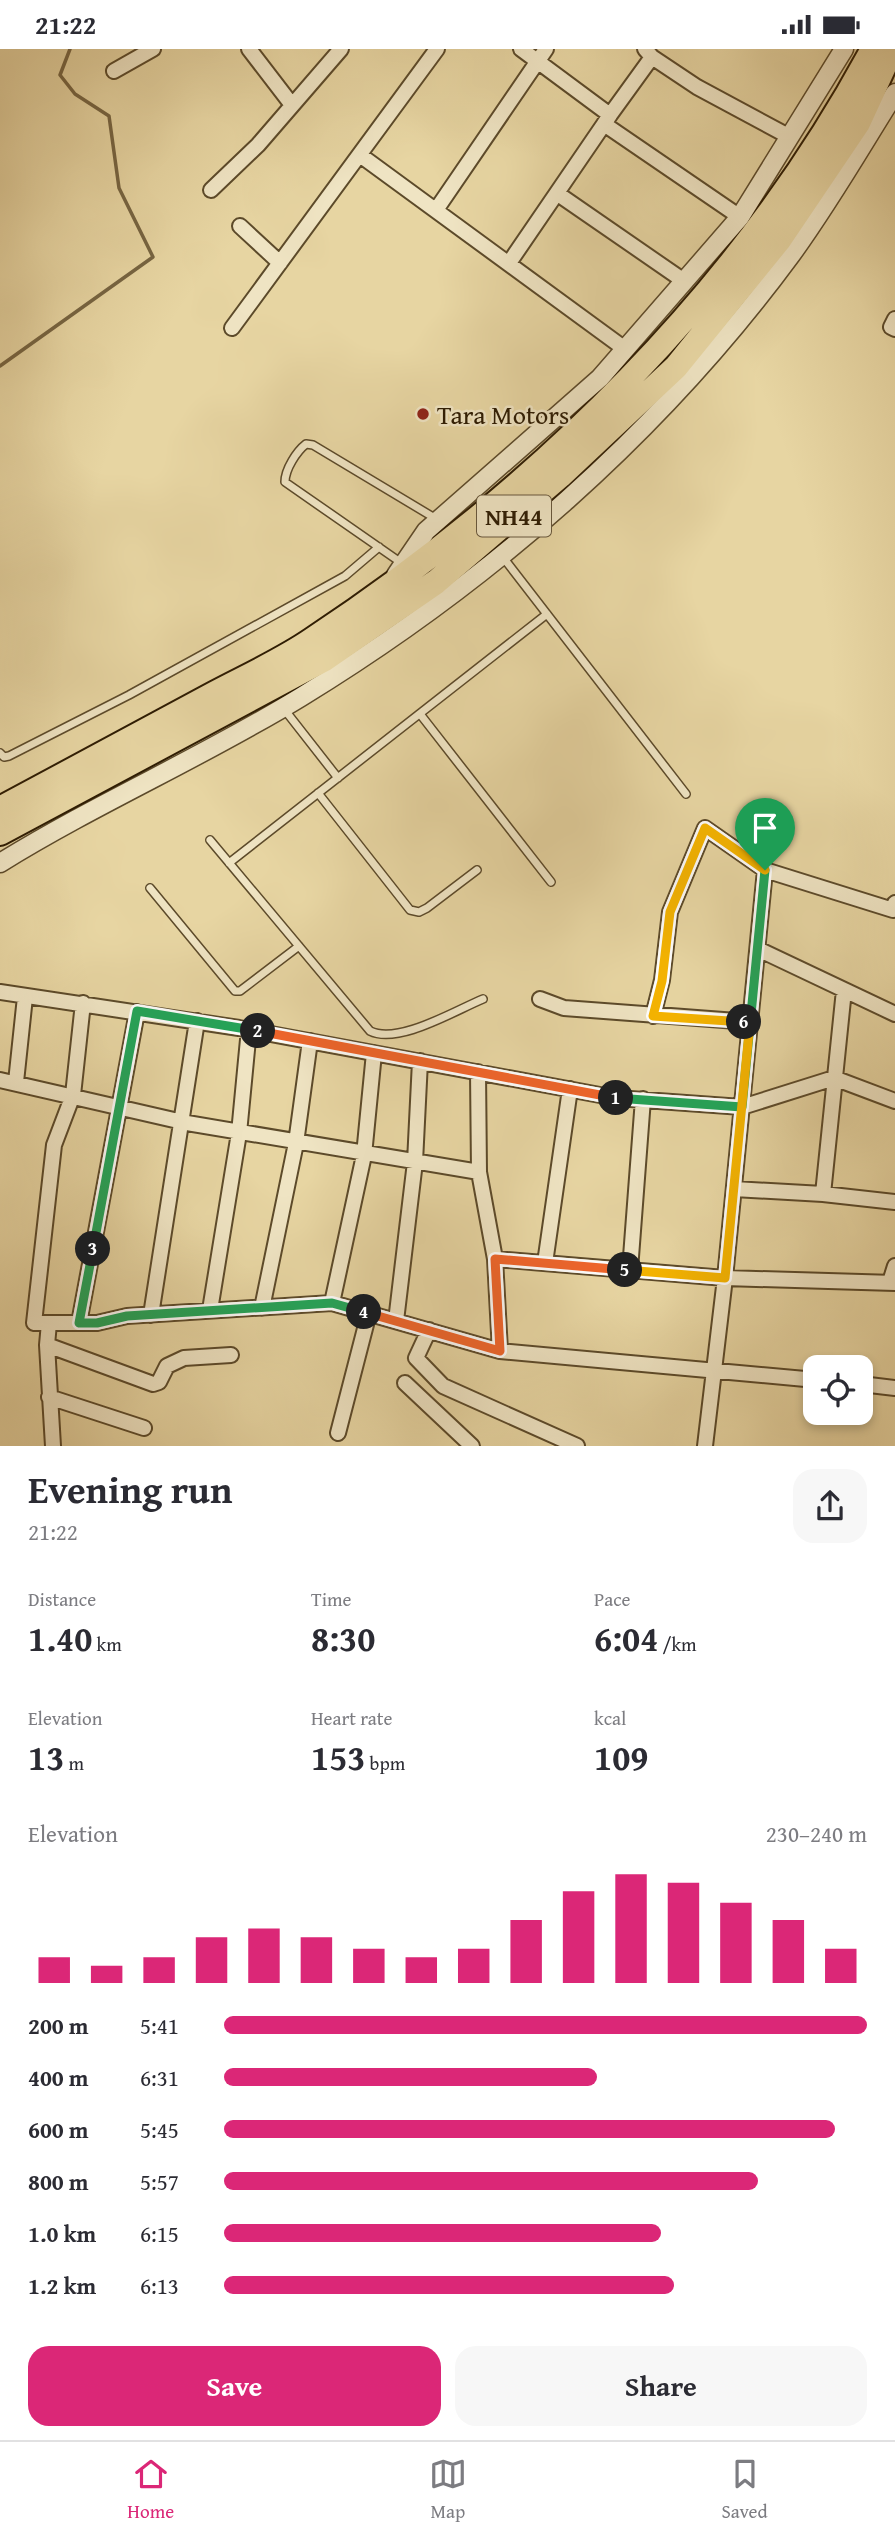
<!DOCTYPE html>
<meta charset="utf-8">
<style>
body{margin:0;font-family:"Gentium Book Plus",serif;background:#f7f7f7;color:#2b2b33;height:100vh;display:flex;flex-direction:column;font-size:26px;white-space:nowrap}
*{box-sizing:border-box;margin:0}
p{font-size:23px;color:#7c7c81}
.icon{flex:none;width:38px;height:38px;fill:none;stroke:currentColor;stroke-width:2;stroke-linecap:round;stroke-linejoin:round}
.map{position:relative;height:1397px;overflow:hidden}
.drawer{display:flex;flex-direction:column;background:#fff;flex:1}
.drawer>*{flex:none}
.tools{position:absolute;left:803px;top:1306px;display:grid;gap:14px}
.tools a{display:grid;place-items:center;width:70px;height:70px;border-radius:14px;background:#fff;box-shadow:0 4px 10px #0003;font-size:35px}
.pin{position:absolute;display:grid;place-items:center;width:60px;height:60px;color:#fff;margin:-72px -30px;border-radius:50% 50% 50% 0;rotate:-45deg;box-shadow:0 0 7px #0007}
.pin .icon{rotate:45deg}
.km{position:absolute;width:35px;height:35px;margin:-18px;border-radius:50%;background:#222;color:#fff;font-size:19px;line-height:35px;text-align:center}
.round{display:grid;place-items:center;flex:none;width:74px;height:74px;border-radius:21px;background:#f7f7f7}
.summary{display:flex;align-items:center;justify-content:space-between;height:119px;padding:0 28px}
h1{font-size:38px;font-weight:800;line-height:52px}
.metrics{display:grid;grid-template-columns:repeat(3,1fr);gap:10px;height:119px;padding:7px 28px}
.metrics div{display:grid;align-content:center}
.metrics b{font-size:35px;font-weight:800}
.metrics small{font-size:19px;font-weight:400}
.metrics p{font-size:19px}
.chart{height:196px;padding:14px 28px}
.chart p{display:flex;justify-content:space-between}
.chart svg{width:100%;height:126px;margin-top:7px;stroke:#db2777;stroke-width:6}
.cta{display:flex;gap:14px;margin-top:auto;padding:14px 28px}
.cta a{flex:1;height:80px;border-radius:21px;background:#db2777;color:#fff;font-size:28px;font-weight:800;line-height:80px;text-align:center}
.cta a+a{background:#f7f7f7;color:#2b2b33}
ul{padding:0 28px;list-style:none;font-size:23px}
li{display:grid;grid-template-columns:112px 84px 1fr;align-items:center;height:52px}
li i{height:18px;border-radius:9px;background:#db2777}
.status{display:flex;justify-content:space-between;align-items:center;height:49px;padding:0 35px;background:#fff;direction:ltr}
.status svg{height:19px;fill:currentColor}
.tabs{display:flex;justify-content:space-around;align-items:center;height:98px;border-top:2px solid #e1e1e2;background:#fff;font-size:19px;color:#7c7c81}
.tabs a{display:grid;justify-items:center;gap:4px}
.tabs .active{color:#db2777}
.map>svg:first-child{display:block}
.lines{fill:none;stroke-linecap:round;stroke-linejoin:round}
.stream{stroke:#776542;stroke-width:3.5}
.service-casing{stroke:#5c4a2a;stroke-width:10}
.minor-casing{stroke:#5c4a2a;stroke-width:18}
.tertiary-casing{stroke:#5c4a2a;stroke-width:21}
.trunk-casing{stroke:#2d1b02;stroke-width:28}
.service{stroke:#efe4c3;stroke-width:7}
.minor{stroke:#efe4c3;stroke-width:14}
.tertiary{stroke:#efe4c3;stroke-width:18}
.trunk{stroke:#e7d5a2;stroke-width:24}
.split-1-casing{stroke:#fff;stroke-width:14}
.split-2-casing{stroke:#fff;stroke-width:14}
.split-3-casing{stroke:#fff;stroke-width:14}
.split-4-casing{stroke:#fff;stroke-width:14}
.split-5-casing{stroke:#fff;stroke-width:14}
.split-6-casing{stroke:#fff;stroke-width:14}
.split-7-casing{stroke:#fff;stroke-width:14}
.split-1{stroke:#22a559;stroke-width:9}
.split-2{stroke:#f0652b;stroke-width:9}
.split-3{stroke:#22a559;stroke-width:9}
.split-4{stroke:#22a559;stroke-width:9}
.split-5{stroke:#f0652b;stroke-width:9}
.split-6{stroke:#f5b400;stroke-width:9}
.split-7{stroke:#f5b400;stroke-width:9}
.poi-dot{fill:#8f2418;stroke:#efe4c3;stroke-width:2.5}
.labels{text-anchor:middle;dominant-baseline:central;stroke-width:5;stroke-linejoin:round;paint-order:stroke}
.shield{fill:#efe4c3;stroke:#67573c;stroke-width:2}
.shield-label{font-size:24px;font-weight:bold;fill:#2d1b02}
.poi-label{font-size:26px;fill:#2d1b02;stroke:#efe4c3;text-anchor:start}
</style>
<div class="status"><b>21:22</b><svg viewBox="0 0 49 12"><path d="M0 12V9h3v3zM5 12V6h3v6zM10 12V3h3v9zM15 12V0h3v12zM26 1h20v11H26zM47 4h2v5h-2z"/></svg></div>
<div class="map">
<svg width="895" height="1397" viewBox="0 0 895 1397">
<rect width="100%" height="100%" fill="#e7d5a2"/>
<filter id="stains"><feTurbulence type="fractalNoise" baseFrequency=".00286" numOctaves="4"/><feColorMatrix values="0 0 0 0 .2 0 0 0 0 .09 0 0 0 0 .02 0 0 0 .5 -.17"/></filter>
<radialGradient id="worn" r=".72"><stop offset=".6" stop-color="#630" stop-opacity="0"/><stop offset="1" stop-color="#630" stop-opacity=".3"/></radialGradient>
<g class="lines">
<path class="stream" d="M0,317L153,208L119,139L109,67L75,45L60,26L70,0"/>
<g class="service-casing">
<path id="service" d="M502,507L686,745
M403,515L285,433C285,420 297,402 306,395L313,396L438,471
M284,660L338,729
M420,665L551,833
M0,704L4,708L9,707L129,646L345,527L379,498
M318,744L410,861L419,863L427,859L477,821
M210,791L370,982C398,996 454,962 483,950
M229,814L547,565
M150,839L235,942H240L299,897"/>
</g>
<g class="minor-casing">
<path id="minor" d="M249,0L292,56
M521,0L610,66L604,75L740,168
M652,8L697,38L790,88
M114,22L153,0
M610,66L652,8L645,0
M360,106L625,300
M211,141L258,96L341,0
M558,145L684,232
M436,161L546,0
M240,177L280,214
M509,214L604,75
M895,270L891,278L895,280
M232,279L437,0
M758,900L895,965
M0,943L239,979L616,1049L742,1058L834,1029L895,1052
M540,950L564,959L750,973
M83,954L73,1046L54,1096L34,1274H97L127,1267L332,1254L500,1302
M653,967L662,931L670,863L705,779L765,821
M478,1023L479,1123
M0,1031L187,1074L479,1123L495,1210L500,1302L816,1331
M16,1033L25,948
M734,1140L823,1145L844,941
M823,1145L895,1153
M495,1210L725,1229L895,1234
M545,1214L570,1040
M630,1221L643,1050
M890,1233L895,1217
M332,1254L364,1106L374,1004
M262,1259L296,1094L310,992
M210,1261L239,1084L249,980
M151,1266L197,972
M396,1272L415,1113L420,1012
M49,1274L47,1296L153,1335L159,1333L167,1317L184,1309L231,1306
M79,1274L137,963
M429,1281L416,1309L443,1337L577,1397
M47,1296L53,1397
M405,1334L472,1397
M861,1335L895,1339
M49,1348L144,1379
M338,1384L369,1264
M705,1397L725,1229L765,821L893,861L895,854"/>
</g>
<g class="tertiary-casing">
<path id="tertiary" d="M396,526L426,482L600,329L740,168L844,0
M0,814C97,754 203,708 301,648C489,533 660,384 791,206C829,154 861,98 895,44"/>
</g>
<g class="trunk-casing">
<path id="trunk" d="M0,760C70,723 139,685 208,648C243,629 280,613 312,591C540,440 743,242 873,0
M0,784L323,611L436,533L560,427L676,318L779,191L858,74L892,0"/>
</g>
<use href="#service" class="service"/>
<use href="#minor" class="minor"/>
<use href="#tertiary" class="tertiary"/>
<use href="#trunk" class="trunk"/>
</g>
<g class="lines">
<g class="split-1-casing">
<path id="split-1" d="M616,1049L742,1058L765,821"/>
</g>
<g class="split-2-casing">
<path id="split-2" d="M258,982L616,1049"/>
</g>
<g class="split-3-casing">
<path id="split-3" d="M93,1200L137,962L258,982"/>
</g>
<g class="split-4-casing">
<path id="split-4" d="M93,1200L79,1274H97L127,1267L332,1254L364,1263"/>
</g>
<g class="split-5-casing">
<path id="split-5" d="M364,1263L500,1302L495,1210L625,1221"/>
</g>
<g class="split-6-casing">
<path id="split-6" d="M625,1221L725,1229L750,973H744"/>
</g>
<g class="split-7-casing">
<path id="split-7" d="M744,973L653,967L662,932L670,863L705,779L765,821"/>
</g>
<use href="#split-1" class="split-1"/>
<use href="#split-2" class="split-2"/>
<use href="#split-3" class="split-3"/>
<use href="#split-4" class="split-4"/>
<use href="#split-5" class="split-5"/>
<use href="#split-6" class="split-6"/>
<use href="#split-7" class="split-7"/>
</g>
<circle class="poi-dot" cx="423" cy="365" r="7"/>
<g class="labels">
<rect class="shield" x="477" y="446.5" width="74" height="41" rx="5"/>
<g class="shield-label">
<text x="514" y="467">NH44</text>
</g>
<g class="poi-label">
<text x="437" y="365">Tara Motors</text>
</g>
</g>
<rect width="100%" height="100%" filter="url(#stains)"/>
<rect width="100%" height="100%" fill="url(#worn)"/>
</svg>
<div class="tools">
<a><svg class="icon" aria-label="locate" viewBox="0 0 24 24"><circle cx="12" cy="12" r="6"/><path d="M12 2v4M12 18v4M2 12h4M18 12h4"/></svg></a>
</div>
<div class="pin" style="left:765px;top:821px;background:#1e9e55"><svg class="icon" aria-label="arrive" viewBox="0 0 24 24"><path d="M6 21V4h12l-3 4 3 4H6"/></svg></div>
<b class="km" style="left:616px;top:1049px">1</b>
<b class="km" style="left:258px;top:982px">2</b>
<b class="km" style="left:93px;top:1200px">3</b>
<b class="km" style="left:364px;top:1263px">4</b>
<b class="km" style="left:625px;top:1221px">5</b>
<b class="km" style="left:744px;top:973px">6</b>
</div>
<section class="drawer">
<div class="summary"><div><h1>Evening run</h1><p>21:22</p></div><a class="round"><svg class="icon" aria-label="share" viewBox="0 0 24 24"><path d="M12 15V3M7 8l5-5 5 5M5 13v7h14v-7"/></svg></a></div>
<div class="metrics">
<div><p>Distance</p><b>1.40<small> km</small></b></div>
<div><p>Time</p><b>8:30</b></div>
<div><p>Pace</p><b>6:04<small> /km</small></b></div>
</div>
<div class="metrics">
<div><p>Elevation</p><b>13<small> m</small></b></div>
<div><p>Heart rate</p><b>153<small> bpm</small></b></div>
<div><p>kcal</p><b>109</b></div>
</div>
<div class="chart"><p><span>Elevation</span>230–240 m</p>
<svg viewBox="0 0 160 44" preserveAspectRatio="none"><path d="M5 44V35M15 44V38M25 44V35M35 44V28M45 44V25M55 44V28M65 44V32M75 44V35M85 44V32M95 44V22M105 44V12M115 44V6M125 44V9M135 44V16M145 44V22M155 44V32"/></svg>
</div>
<ul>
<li><b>200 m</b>5:41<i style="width:100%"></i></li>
<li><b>400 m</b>6:31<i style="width:58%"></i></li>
<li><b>600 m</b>5:45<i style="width:95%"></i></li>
<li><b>800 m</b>5:57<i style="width:83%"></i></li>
<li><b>1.0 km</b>6:15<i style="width:68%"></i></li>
<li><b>1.2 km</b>6:13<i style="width:70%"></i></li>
</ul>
<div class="cta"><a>Save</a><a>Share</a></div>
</section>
<nav class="tabs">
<a class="active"><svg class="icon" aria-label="home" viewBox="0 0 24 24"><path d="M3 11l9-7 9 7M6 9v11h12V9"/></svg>Home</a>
<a><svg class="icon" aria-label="map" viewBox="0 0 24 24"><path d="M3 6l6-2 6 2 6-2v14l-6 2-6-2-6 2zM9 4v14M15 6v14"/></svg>Map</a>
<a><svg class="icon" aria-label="saved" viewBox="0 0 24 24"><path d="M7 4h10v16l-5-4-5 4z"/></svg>Saved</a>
</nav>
